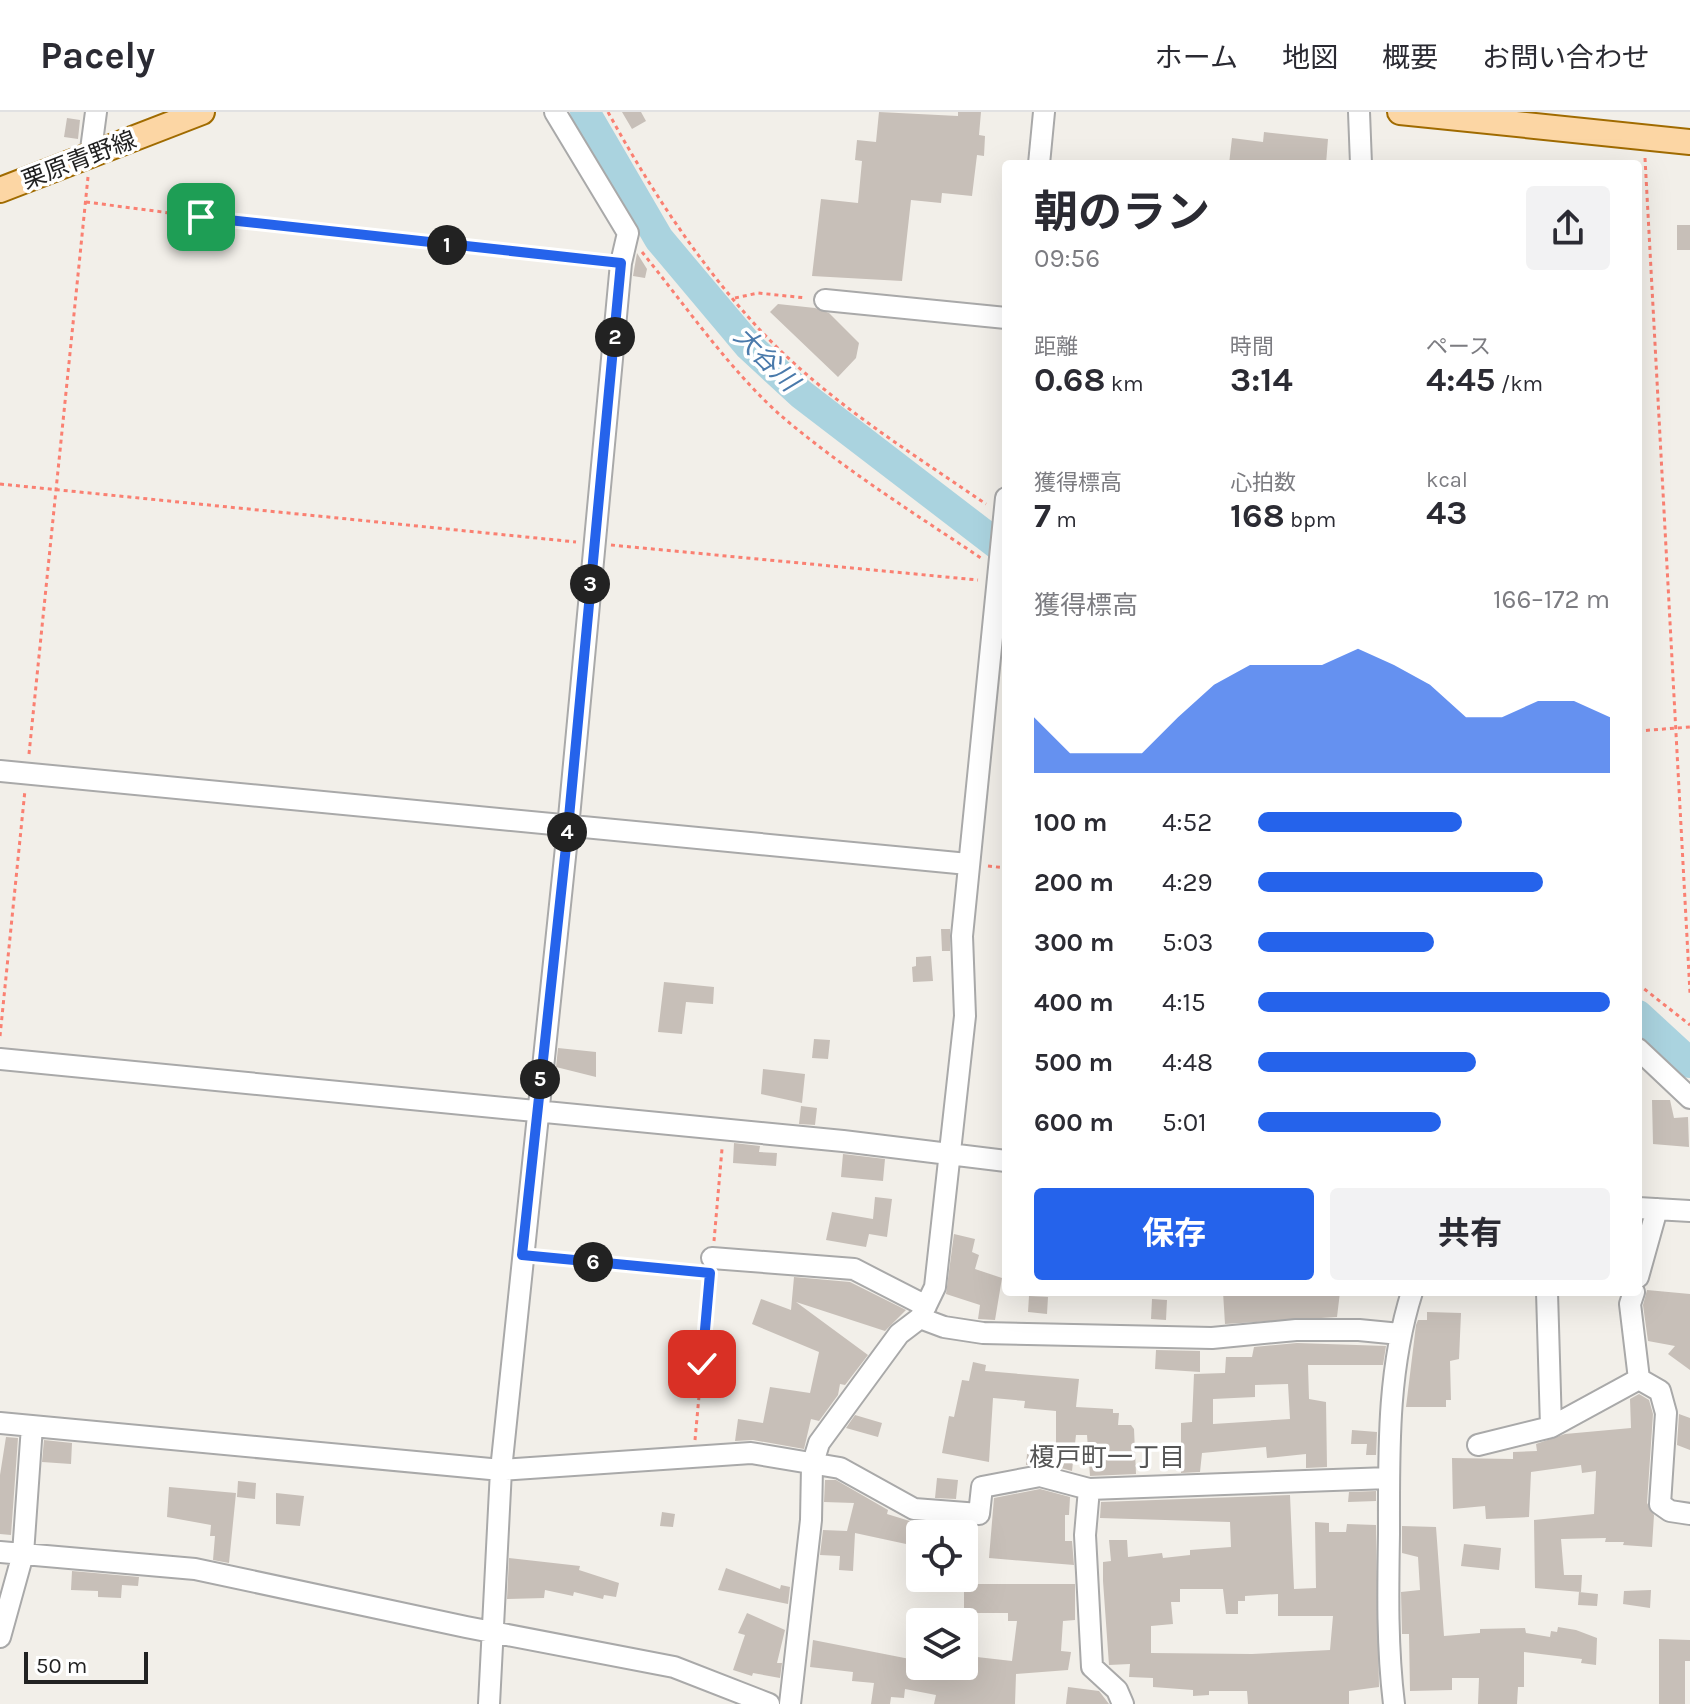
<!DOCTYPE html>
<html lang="ja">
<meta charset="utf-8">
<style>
body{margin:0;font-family:Karla,"Noto Sans JP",sans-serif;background:#f2f2f3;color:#2b2b33;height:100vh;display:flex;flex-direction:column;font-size:30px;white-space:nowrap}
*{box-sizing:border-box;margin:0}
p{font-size:26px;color:#7c7c81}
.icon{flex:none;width:44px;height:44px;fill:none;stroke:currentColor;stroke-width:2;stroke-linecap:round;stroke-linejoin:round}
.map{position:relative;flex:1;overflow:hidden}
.sheet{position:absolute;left:1002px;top:48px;width:640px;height:1136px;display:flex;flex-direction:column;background:#fff;border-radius:8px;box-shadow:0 8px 32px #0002}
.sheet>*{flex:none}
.buttons{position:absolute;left:906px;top:1408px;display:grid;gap:16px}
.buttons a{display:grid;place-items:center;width:72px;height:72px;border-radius:8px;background:#fff;box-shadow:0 8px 32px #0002;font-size:40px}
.scale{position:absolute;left:24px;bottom:20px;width:124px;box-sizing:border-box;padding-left:8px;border:4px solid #222;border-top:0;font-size:22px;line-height:28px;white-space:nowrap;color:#222;-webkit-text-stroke:6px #fff;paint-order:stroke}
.pin{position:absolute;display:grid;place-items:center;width:68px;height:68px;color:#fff;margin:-34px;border-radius:16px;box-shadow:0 4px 12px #0006}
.km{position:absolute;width:40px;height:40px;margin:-20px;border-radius:50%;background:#222;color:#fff;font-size:22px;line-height:40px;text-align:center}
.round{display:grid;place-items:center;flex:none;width:84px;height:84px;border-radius:8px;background:#f2f2f3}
.overview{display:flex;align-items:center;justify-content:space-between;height:136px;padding:0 32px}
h1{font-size:44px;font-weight:700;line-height:60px}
.figures{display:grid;grid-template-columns:repeat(3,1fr);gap:12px;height:136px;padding:8px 32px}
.figures div{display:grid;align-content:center}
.figures b{font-size:34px;font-weight:700}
.figures small{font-size:22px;font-weight:400}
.figures p{font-size:22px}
.chart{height:224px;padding:16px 32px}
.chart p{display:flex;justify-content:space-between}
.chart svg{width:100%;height:144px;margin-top:8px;fill:#2563eb;opacity:.7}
.cta{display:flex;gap:16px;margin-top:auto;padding:16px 32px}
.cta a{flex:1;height:92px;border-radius:8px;background:#2563eb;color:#fff;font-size:32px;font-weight:700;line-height:92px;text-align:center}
.cta a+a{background:#f2f2f3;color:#2b2b33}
ul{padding:0 32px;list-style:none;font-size:26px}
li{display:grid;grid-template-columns:128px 96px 1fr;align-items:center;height:60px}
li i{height:20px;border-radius:10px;background:#2563eb}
header{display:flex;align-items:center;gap:48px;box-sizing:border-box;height:112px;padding:0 40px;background:#fff;border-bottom:2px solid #e1e1e2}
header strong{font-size:38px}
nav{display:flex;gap:44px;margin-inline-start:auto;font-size:28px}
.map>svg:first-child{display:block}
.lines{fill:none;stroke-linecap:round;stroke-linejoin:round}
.river{stroke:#aad3df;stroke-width:30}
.building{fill:#c7bfb8;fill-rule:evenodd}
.minor-casing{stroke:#a9a9a9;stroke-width:24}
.major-casing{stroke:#a06b00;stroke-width:28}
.path{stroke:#fa8072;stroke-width:3;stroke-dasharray:4 4;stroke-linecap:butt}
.minor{stroke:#fff;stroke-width:20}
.major{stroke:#fcd6a4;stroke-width:24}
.route-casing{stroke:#fff;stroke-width:16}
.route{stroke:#2563eb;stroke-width:10}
.labels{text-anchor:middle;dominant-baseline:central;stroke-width:7;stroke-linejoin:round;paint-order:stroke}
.street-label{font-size:24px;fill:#222;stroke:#fff}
.water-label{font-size:26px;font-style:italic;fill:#4a7aab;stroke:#fff}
.neighbourhood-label{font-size:26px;fill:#555;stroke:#fff}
</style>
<header>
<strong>Pacely</strong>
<nav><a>ホーム</a><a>地図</a><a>概要</a><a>お問い合わせ</a></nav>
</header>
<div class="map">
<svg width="1690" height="1592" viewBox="0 0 1690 1592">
<rect width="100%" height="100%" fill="#f2efe9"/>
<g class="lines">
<path class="river" d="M585,0L659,127L749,234L801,282L1006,439
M1638,903L1690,951"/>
</g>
<path class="building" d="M622,0H641L646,9L632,17Z
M879,0L958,4V0H981L979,23L985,24L984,44L977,43L972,84L942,81L941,91L911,88L902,169L812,164L821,87L858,91L862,49L855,48L857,28L876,30Z
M67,6L80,8L78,27L64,25Z
M1264,20L1328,27L1326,52H1229L1232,26L1263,30Z
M1677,113H1690V138H1677Z
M637,141L647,157L645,166L633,164Z
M778,192L815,196L829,201L859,231L856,246L838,265L770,200Z
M941,817H950V839H942Z
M931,844L933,869L913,870L912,855L916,854V845Z
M664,870L714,875L713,892L686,890L682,922L658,920Z
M814,927L830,928L828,947L812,946Z
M558,936L596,940V965L556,955Z
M763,957L805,962L802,991L761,982Z
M1652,988H1670L1674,1006L1688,1005L1689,1035L1653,1032Z
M801,994L817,996L815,1013L799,1012Z
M734,1031L760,1034L759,1040L777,1041L776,1054L733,1051Z
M843,1042L885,1047L883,1069L841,1065Z
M875,1085L892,1087L887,1125L869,1122L866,1135L826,1128L832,1100L873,1107Z
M954,1122L975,1127L972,1140L979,1143L975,1157L1002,1166L995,1208L978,1207L980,1193L946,1182Z
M794,1165L850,1170L906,1198L885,1219L796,1190L868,1243L845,1273L840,1272L838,1283L819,1309L811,1307L804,1337L753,1328L735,1329L738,1307L763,1311L770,1275L810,1281L819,1240L752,1212L761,1187L791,1198Z
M1647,1178L1690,1182V1258L1668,1242L1675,1234L1648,1229L1643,1193Z
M1223,1180H1340L1337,1205L1225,1212Z
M1029,1184L1048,1185L1047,1202L1028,1200Z
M1152,1187L1167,1188L1166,1208L1151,1207Z
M1427,1200L1461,1201L1459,1247L1450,1249L1451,1288H1446V1295H1406L1416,1213L1418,1208H1427Z
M1297,1231L1386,1234L1383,1253H1308L1309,1287L1326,1290L1327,1355L1306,1356V1342L1267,1346L1266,1335L1202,1341L1200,1360L1181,1361V1311L1192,1310L1194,1262L1225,1261L1226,1245H1252L1254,1235ZM1288,1272L1290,1307L1213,1312V1287L1255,1285V1273Z
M1156,1238L1200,1239V1260L1155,1257Z
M973,1250L986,1253L985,1259L1079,1267L1076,1295L1113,1297V1301H1119L1118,1313H1131L1134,1317L1136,1362L1090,1364L1087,1323H1076L1072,1359L1043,1351L1026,1353L1027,1342L1056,1345V1299L1024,1296L1025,1289L993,1286L989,1350L942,1341L949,1304L954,1305L962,1268L969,1269Z
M1639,1282L1649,1288L1653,1302L1647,1391L1654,1403L1652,1435L1623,1433L1624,1430H1605L1606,1426L1561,1427L1564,1463H1582L1581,1480L1535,1476L1534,1408L1594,1402L1596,1359L1582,1361L1581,1353L1531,1360L1529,1405L1486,1407L1485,1394L1453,1397L1452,1346L1513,1347V1340L1537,1339L1536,1332L1565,1322L1631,1316L1630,1287Z
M1679,1302L1690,1306V1338L1677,1333Z
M855,1303L882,1311L878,1325L846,1316Z
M1352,1318L1377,1320L1376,1343H1366L1367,1332H1351Z
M6,1325L18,1326L11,1423L0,1422V1363Z
M44,1328L72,1331L71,1352L42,1350Z
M937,1366L958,1368L956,1387L935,1386Z
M825,1368H836L888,1398L887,1402L913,1410L946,1412L945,1422H920V1435L855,1421L853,1459L839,1458L840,1444L820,1443L823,1418L847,1419L854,1391L824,1390Z
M238,1369L256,1371L255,1387L237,1385Z
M169,1375L236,1381L229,1451L213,1448L215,1424H210L211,1413L167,1405Z
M1040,1377L1070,1385L1069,1403H1065V1429H1072L1074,1453L989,1446L994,1386Z
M1376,1379V1389L1348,1390L1349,1380Z
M276,1381L304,1384L300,1414L276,1412Z
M1290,1383L1294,1477L1316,1476L1315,1410L1329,1411V1420H1346L1347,1412L1376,1413L1379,1575L1349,1579V1592H1248L1247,1579H1209V1583L1193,1584V1578L1153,1575V1566L1129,1565L1130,1552L1109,1553L1103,1469V1450L1111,1449L1109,1428H1127L1128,1445L1162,1441L1163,1446L1190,1443V1438L1231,1435L1230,1410L1100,1406L1101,1390ZM1180,1477H1223L1226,1502H1238V1489H1245V1484L1278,1482V1504H1333L1330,1538L1252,1542L1151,1541V1514L1173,1512L1171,1490H1180Z
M662,1400L675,1402L673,1415L660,1414Z
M1402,1414L1436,1415L1444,1524L1480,1521V1517L1525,1516L1526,1521L1550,1525L1551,1519L1557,1520L1558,1515L1576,1518L1597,1526L1596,1553L1581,1551L1582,1547L1524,1540V1575H1518L1517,1592H1478L1479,1566H1452V1578L1410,1579L1409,1522H1402L1401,1480L1420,1478L1418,1445L1402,1441Z
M1464,1432L1501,1436L1499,1458L1461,1454Z
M509,1446L580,1454L579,1458L619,1471L616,1485L604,1483L603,1487L574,1480L573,1484L545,1478L544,1486L507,1487Z
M726,1456L780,1477L781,1473L790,1475L788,1492L718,1478Z
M72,1459L139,1465L138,1474L122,1473L121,1486L98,1485V1479L71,1478Z
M964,1472H1075V1508L1063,1509L1061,1539L1071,1540L1068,1558L1016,1562L1015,1592H934L936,1583L905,1577L904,1586L891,1585L890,1592H871L874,1571L852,1569L853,1560L810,1555L813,1528L920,1549V1554H967L968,1544L1012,1549L1017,1509H1008V1501H964Z
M1651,1478L1650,1496L1623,1492L1624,1479Z
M1579,1480L1598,1482L1597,1494L1578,1493Z
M747,1501L785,1518L777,1551H782L780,1566L753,1561L752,1564L733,1558L745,1523L738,1521Z
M1659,1527L1690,1528V1549H1685V1592H1659Z
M1068,1575L1099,1579L1109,1592H1066Z"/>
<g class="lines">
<g class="minor-casing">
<path id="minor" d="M1359,0L1361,52
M90,45L96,0
M1039,52L1044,0
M825,188L1006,206
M0,659L968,752
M1638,937L1690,986
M0,947L843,1029L1006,1049
M1638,1096L1690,1099
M712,1146L854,1157L926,1194
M1638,1165L1657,1097
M920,1206L944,1215L983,1221L1212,1226L1296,1218H1359L1400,1222
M1639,1267L1660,1279L1666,1301L1660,1392L1670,1399L1690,1402
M0,1311L501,1358L751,1341L840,1356L914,1397L979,1402L982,1375L1040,1364L1089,1377L1389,1366
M1551,1315L1639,1267L1630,1192L1634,1180
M1478,1333L1551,1315L1547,1180
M1089,1377L1085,1423L1092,1555L1117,1578L1123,1592
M0,1440L195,1457L466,1515L674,1555L769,1592
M0,1525L23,1442L32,1314
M489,1592L501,1358L568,716L621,151L628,121L555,0
M790,1592L811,1408L812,1354L819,1331L899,1222L920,1206L935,1175L965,904L962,824L1006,386
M1394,1592C1387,1535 1388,1479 1389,1422C1389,1340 1387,1259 1412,1180"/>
</g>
<g class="major-casing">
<path id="major" d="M1400,0L1690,30
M0,78L202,0"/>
</g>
<path class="path" d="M608,0C650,77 700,153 760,218C825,287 908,339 986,392
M1645,46L1690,881
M86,90L315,120L602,149
M642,140C685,193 734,264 786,308C847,359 915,402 981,446
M735,186L758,181L806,186
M0,372L576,430
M611,433L978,468
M1638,619L1690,615
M29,642L88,65
M988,754L1006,756
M1638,872L1690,913
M0,924L25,678
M714,1129L722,1037
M542,1145L701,1161
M695,1328L710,1164"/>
<use href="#minor" class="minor"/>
<use href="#major" class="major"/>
</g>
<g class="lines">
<g class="route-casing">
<path id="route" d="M201,105L621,151L568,716L522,1143L710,1161L702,1252"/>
</g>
<use href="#route" class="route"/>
</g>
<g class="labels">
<g class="street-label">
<text transform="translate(79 48) rotate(-21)">栗原青野線</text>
</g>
<g class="water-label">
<text transform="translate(766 247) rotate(45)">大谷川</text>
</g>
<g class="neighbourhood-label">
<text x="1107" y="1345">榎戸町一丁目</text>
</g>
</g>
</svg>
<div class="buttons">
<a><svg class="icon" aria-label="locate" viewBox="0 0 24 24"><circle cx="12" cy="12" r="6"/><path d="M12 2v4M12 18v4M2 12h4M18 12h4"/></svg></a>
<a><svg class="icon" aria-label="layers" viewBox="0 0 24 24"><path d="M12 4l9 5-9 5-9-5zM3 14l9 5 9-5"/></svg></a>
</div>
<div class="scale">50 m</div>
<div class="pin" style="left:201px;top:105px;background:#1e9e55"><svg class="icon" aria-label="arrive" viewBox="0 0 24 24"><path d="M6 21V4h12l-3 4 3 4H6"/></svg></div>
<div class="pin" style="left:702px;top:1252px;background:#d93025"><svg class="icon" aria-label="check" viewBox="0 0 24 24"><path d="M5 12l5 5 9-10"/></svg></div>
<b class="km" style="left:447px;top:133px">1</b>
<b class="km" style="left:615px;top:225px">2</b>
<b class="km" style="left:590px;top:472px">3</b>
<b class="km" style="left:567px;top:720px">4</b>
<b class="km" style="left:540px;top:967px">5</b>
<b class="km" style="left:593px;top:1150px">6</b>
<section class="sheet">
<div class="overview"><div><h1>朝のラン</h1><p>09:56</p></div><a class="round"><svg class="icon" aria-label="share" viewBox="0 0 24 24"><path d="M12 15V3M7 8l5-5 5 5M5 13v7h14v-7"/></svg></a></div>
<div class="figures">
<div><p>距離</p><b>0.68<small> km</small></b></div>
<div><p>時間</p><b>3:14</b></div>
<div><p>ペース</p><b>4:45<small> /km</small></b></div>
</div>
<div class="figures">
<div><p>獲得標高</p><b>7<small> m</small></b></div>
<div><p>心拍数</p><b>168<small> bpm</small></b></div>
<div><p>kcal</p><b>43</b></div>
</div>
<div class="chart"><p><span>獲得標高</span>166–172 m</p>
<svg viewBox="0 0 160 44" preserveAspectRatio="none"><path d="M0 44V27L10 38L20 38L30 38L40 27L50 17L60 11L70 11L80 11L90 6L100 11L110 17L120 27L130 27L140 22L150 22L160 27V44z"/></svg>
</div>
<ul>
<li><b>100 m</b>4:52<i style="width:58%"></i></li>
<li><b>200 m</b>4:29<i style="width:81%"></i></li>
<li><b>300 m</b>5:03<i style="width:50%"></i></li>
<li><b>400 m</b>4:15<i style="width:100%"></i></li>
<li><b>500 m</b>4:48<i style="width:62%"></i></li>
<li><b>600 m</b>5:01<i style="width:52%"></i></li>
</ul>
<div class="cta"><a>保存</a><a>共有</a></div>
</section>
</div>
